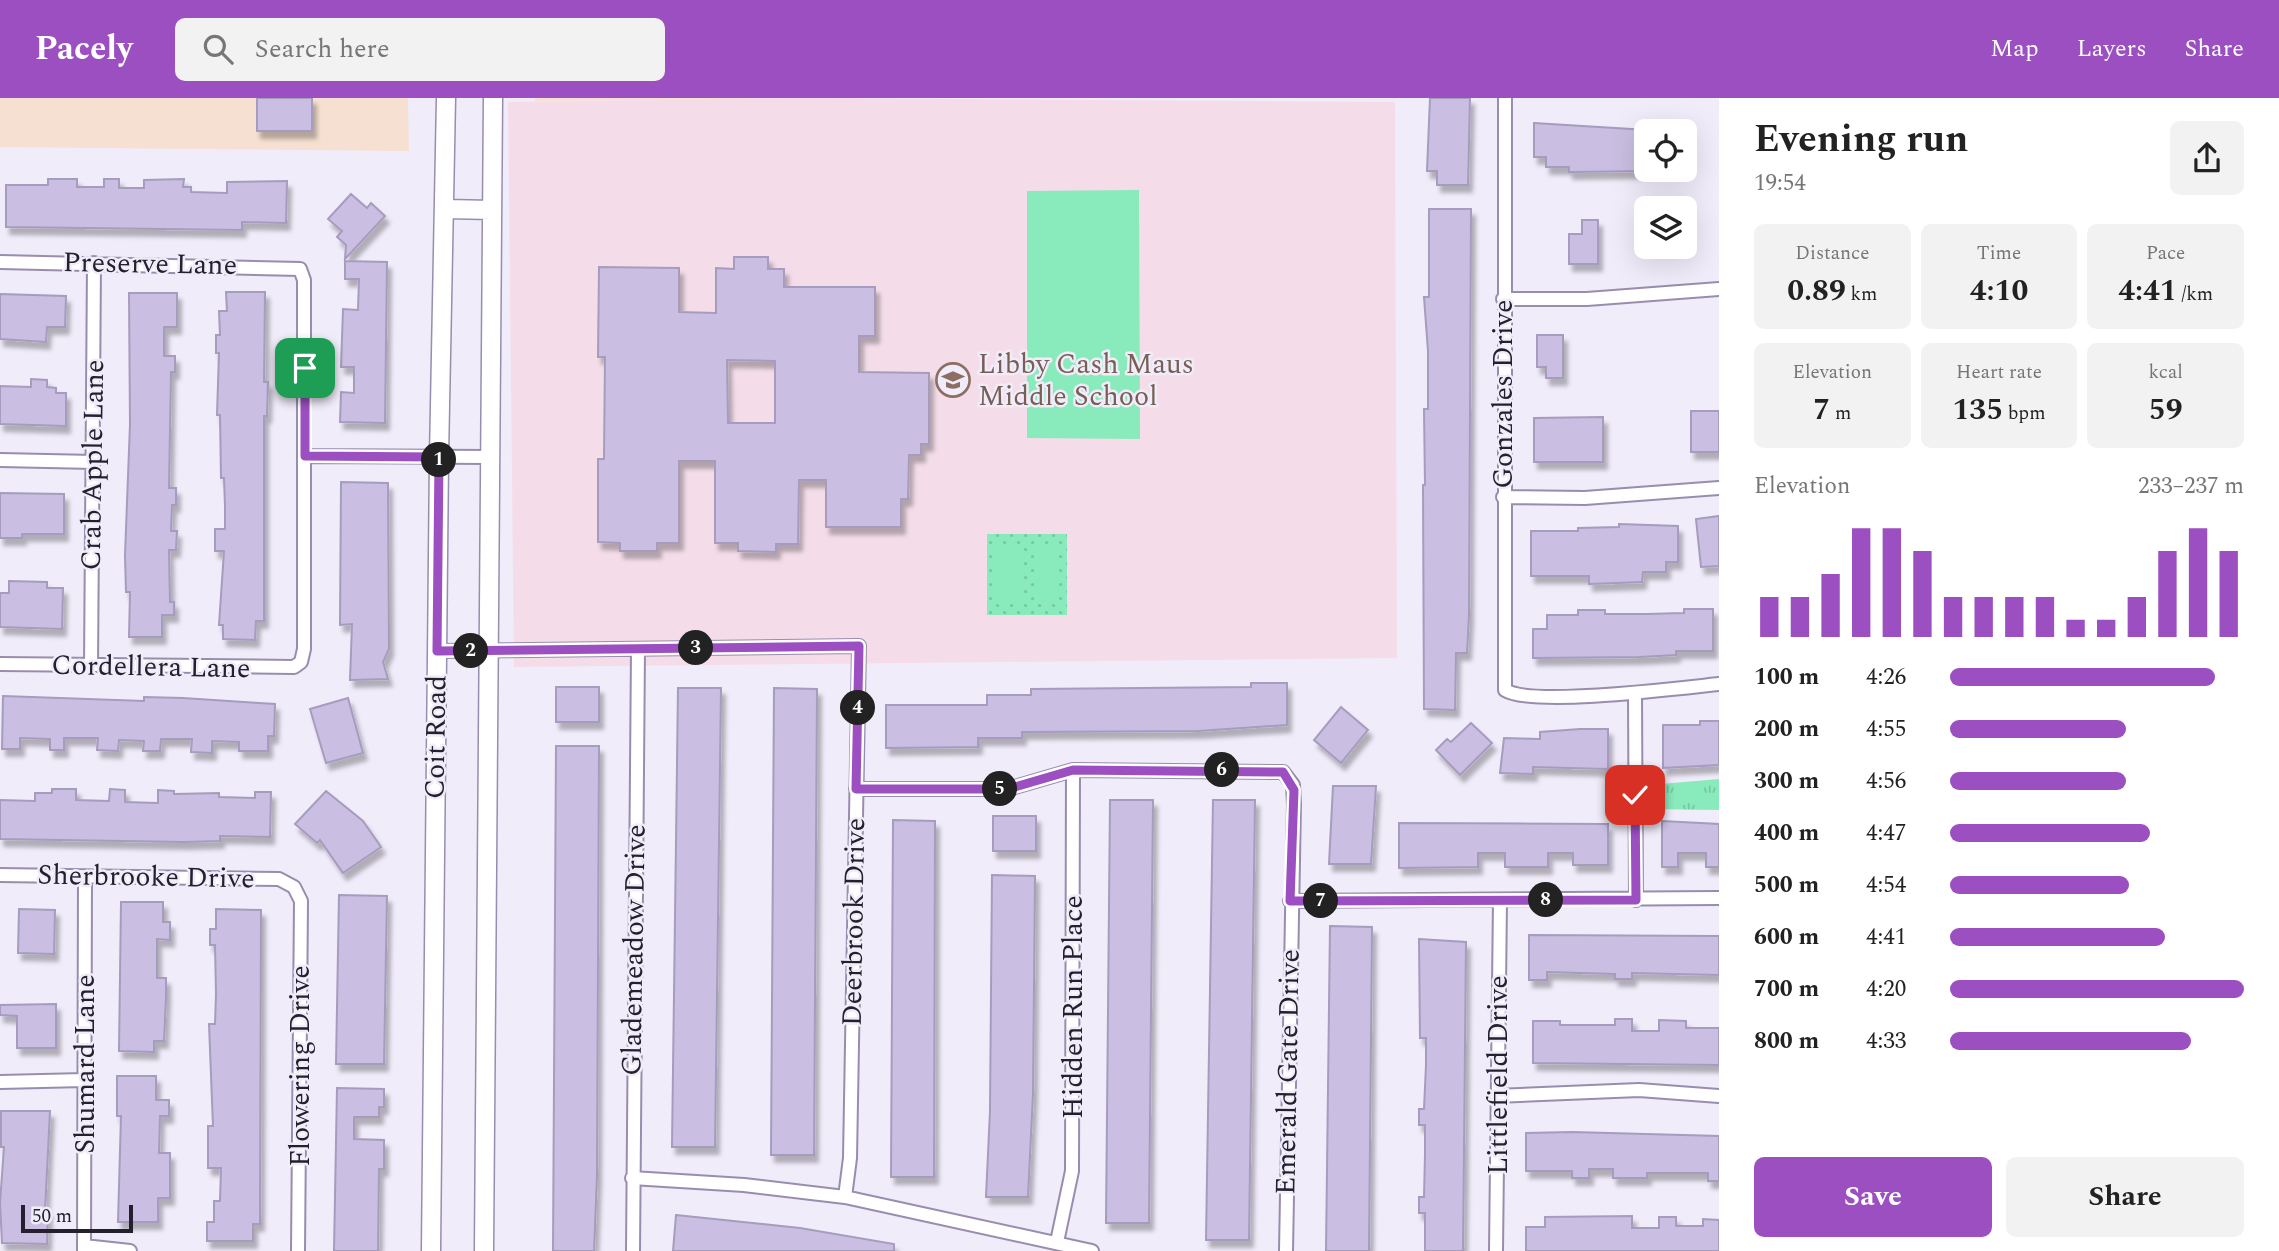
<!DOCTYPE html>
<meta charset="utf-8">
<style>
body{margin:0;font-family:Spectral,serif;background:#f2f2f2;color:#222;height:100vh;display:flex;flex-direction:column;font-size:26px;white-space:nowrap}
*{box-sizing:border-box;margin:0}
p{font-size:23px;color:#767676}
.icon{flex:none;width:38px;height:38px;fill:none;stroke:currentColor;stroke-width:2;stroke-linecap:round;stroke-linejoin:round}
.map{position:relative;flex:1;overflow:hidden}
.sheet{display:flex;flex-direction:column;background:#fff;width:560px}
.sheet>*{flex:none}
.controls{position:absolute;left:1634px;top:21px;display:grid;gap:14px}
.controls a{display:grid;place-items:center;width:63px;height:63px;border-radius:10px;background:#fff;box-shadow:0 7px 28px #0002;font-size:35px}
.scale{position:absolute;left:21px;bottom:18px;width:112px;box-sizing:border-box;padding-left:7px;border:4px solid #24202d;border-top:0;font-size:19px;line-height:24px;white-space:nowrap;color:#24202d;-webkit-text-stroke:5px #f0ecfa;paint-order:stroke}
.pin{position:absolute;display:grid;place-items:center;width:60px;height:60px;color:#fff;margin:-30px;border-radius:14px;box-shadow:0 4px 10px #0006}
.km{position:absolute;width:35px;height:35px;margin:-18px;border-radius:50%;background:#222;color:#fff;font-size:19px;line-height:35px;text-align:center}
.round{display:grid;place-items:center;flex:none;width:74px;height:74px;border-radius:10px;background:#f2f2f2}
.head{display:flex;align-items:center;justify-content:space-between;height:119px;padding:0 35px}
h1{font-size:38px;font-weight:700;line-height:52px}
.figures{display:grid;grid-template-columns:repeat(3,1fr);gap:10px;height:119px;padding:7px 35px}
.figures div{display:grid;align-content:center;border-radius:10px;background:#f2f2f2;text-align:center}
.figures b{font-size:30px;font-weight:700}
.figures small{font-size:19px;font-weight:400}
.figures p{font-size:19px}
.chart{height:196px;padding:14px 35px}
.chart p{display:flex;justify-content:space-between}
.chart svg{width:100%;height:126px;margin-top:7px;stroke:#9c4fc1;stroke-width:6}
.primary-button{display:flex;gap:14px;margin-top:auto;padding:14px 35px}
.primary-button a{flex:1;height:80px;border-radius:10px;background:#9c4fc1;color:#fff;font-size:28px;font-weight:700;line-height:80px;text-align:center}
.primary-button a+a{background:#f2f2f2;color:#222}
ul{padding:0 35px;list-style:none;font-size:23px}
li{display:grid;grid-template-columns:112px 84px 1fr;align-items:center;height:52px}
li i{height:18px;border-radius:9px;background:#9c4fc1}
header{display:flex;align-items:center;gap:42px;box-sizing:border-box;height:98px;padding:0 35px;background:#9c4fc1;color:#fff}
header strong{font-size:33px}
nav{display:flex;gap:38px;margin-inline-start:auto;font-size:24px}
.search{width:490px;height:63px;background:#f2f2f2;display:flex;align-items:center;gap:18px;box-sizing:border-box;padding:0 24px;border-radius:10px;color:#767676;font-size:26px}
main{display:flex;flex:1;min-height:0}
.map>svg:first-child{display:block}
.commercial{fill:#f5e0d1}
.education{fill:#f4dde9}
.grass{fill:url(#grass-tufts)}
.park{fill:url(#park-dots)}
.garden{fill:#89eabc}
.building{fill:#cabfe2;stroke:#a69cbd;stroke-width:2;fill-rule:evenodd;filter:url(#shadow)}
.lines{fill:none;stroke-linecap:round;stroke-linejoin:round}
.street-casing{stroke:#988dae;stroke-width:16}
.secondary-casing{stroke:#988dae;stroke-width:21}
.street{stroke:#fff;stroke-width:12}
.secondary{stroke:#fff;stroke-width:18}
.route-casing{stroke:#fff;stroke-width:14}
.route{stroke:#9c4fc1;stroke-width:9}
.labels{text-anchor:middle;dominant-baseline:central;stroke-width:5;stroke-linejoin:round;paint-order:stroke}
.street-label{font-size:28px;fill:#24202d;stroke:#f0ecfa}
.education-label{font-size:28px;fill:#785e54;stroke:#f0ecfa;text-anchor:start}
</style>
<header>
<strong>Pacely</strong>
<div class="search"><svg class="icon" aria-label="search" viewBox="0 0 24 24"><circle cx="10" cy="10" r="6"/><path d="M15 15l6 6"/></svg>Search here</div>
<nav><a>Map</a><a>Layers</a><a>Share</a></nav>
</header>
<main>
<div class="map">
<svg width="1719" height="1153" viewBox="0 0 1719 1153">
<defs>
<pattern id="grass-tufts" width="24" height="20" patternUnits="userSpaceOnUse" patternTransform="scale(1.75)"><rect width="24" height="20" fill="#89eabc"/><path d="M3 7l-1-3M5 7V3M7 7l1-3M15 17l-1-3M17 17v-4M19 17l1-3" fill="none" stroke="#76c8a2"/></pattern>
<pattern id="park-dots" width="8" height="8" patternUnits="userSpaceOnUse" patternTransform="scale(1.75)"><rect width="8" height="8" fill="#89eabc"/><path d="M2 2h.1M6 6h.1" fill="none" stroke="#76c8a2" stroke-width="1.8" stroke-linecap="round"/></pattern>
<filter id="shadow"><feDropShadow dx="4" dy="7" stdDeviation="2" flood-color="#0004"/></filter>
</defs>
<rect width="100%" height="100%" fill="#f0ecfa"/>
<path class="commercial" d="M0,0H408L409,53L0,49Z
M535,0H803L535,3Z"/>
<path class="education" d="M803,0L1395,4L1397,560L514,569L508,4Z"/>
<path class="grass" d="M1719,681V712L1649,711V687Z"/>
<path class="park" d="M987,436H1067V517H987Z"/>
<path class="garden" d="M1139,92L1140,341L1027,340V93Z
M1058,449L1059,502L1034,503V450Z
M995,450H1020V502L996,503Z"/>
<path class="building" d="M257,0H312V33H257Z
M1430,0H1470L1468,87H1437V73H1427Z
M1534,25L1647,32V73L1569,74V69H1546V59H1534Z
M48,81H77V89H104V81H119V90H144V82L184,81L183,89H191V94L227,95V84L287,83L286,125L242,124V132L6,129V87H48Z
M351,96L367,110L371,105L385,118L345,161L346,147L337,139L342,133L328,121Z
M1429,111H1471L1469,517L1467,555H1456L1455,612L1424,611L1423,387H1425L1424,311H1428V253L1424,199H1429Z
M1582,122H1598V166H1569V136H1582Z
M734,159H768V171H784V189H875V238H859V274L929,275V346H921V357H909L908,401H901V429H826V382H799L798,446H776V454L738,453V445H715V363H679V445H657V453H620V445L598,444V361H604L605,259H598L599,169L679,170V214L716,215V170L734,171ZM727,262L775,263V325H728Z
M345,163L387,164L385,325L340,324L341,294L354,295V269H341L343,211L358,212L359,181H345Z
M226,194H265L264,284H268L267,318H264V523H256L255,542L223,541V527H219L224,453H215V431H225V408L224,380H221L220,317H217L219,255H216V237H220L219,213H227Z
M129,195H177V229H164V258H175V274H171L169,390H176V407H172L171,433H177L176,452H169L170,504H174V517H162V539H129L130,494H126L125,457L130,326Z
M0,196L66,198L65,229H47L46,244L0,241Z
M1537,237H1563V280H1546V269H1537Z
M31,281L47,282V289L56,290V295H66V328L0,326V288L31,289Z
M1691,313H1719V354H1691Z
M1603,319V364H1534V320Z
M341,384L388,385L389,551L383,564L388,581L350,582L352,526L340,527Z
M0,395L64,396V436H22V440H0Z
M1719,418V468L1701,469L1696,421Z
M1619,426L1678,428V464H1666V474H1643L1642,484L1589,486V478H1531V433H1578V430L1619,429Z
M9,483L47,484V490H63L62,531L0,529V495H9Z
M1684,511H1713V553H1676V557L1639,559L1533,560V531H1547V517H1578V512H1605V516H1646L1684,515Z
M1251,585H1287V627L1198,633L1022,634V640H978V649L886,650V607H987V597H1031V591L1251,589Z
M556,589H599V624H556Z
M678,590H721L715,1049H672Z
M774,590L817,591L814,1057H771Z
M3,598L144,603V599L183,600L275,606L274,638H268V653H239V644L212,643V655L191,654L192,641H161L160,653H143L144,643L119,642L118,653L97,652L98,640H64V652H50V641L20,640V651H2Z
M348,600L363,655L326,665L310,611Z
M1341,609L1368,632L1341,665L1314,642Z
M1700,623H1719V667L1663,670V627H1700Z
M1471,625L1492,645L1460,677L1436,652L1447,641L1451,644Z
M1580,631H1608V671L1533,669V676L1500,675L1504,640L1540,641V634Z
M556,648H599L597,1077L594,1153H553Z
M1333,688H1376L1371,766H1329Z
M52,691H76V702L109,703L110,691L125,692V704L158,705V692L174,693V696L219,695V699L255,700V694H271L270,739L220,738V743L184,744L0,741V702L35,703V695H52Z
M326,693L363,723L381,749L343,775L320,742L317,745L295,726Z
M1110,702H1153L1149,1125H1106Z
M1213,702H1255L1249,1142H1206Z
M993,718H1036V753H993Z
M893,722L935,723L934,1079H891Z
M1662,723L1719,726V769H1706V755H1678V769H1662Z
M1399,725L1608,726V767H1573V755H1548V769H1505V755H1478V769L1399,770Z
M992,777L1035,778L1033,995L1028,1099H986L990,1013Z
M339,797L387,798L384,966H336Z
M121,804H163V824H170V842L157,841V880H166V899L164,943H154V954L119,953Z
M19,811L55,812L54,856L18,855Z
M216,811L261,812L260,1126H253V1143H207V1124H214V1103H220L221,1070H208V1028H213L209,926H215L216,896L215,847H210V831H216Z
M1330,828L1372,829L1369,1153H1326Z
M1529,837L1719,838V877L1632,875V881H1615V876L1547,874V882H1529Z
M1419,841L1466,844L1463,1153H1425V1115H1419V1099H1424L1425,1056V1027H1419V1011H1424L1426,967V940H1420Z
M56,906V950H17V918L0,917V907Z
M1615,921H1632V933H1659V922L1686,923V930H1719V967L1533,965V923H1560V927H1615Z
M117,978H156V1002H169V1018H160L159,1055H170V1100H158V1124H118L121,1018H117Z
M337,990L384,991V1009H379V1019H354V1041L384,1042V1071H379L378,1153H334Z
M1,1013H50L45,1112H48L47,1146L2,1145L0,1105L4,1049H1Z
M1572,1034L1719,1038V1083H1708V1075H1647V1080H1613V1071H1589V1080H1572V1073H1526V1035Z
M676,1117L800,1130L894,1146V1153H673Z
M1632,1118V1130H1659V1119H1676V1128H1703V1121L1719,1122V1153H1526V1129H1545V1119Z"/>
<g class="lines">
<g class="street-casing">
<path id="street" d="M1505,0V592C1531,609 1681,590 1719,586
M0,164L300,171L304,182V551L301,564L294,569L0,566
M1503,201H1587L1719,191
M305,358L490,359
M0,362L94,364
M1503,399L1585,400L1719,390
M437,553L859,548L850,1060L845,1099
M91,569L94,165
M1635,595L1636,802
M856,691H1008L1073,672L1283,674L1293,687L1294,706L1286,1153
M0,777L279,781L294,789L301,803L298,1153
M1290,803L1719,800
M0,984L84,982
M1496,998L1639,992L1719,998
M632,1080L744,1087L845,1099L1092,1153
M1057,1144L1072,1073L1073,672
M84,1148L130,1153
M84,1153L85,779
M633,1153L638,551
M1496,1153L1500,802"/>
</g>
<g class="secondary-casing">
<path id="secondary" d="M446,111L492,112
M431,1153L439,359L446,0
M484,1153L493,0"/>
</g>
<use href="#street" class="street"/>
<use href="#secondary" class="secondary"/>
</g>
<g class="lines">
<g class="route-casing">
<path id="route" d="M305,270V358L439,359L437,553L859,548L856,691H1008L1073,672L1283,674L1294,692L1290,803L1636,802L1635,697"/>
</g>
<use href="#route" class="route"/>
</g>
<defs>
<g id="school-ring" transform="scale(1.75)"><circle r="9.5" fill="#f0ecfa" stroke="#8d6e63" stroke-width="1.5"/><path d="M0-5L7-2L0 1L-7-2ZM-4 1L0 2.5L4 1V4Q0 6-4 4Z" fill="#8d6e63"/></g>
</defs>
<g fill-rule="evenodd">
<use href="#school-ring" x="953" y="282"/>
</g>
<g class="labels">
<g class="street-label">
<text transform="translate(150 166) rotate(1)">Preserve Lane</text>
<text transform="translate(1503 296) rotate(-90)">Gonzales Drive</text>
<text transform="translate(93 367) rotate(-89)">Crab Apple Lane</text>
<text transform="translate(151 569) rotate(1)">Cordellera Lane</text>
<text transform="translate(436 639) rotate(-89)">Coit Road</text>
<text transform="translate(146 779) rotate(1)">Sherbrooke Drive</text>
<text transform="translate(854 824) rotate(-89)">Deerbrook Drive</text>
<text transform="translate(634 852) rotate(-89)">Glademeadow Drive</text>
<text transform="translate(1073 909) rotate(-90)">Hidden Run Place</text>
<text transform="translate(85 966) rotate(-90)">Shumard Lane</text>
<text transform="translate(300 968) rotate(-90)">Flowering Drive</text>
<text transform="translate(1288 974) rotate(-89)">Emerald Gate Drive</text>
<text transform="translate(1498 977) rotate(-90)">Littlefield Drive</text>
</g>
<g class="education-label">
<text x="978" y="266">Libby Cash Maus<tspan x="978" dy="32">Middle School</tspan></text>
</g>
</g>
</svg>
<div class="controls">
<a><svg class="icon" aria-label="locate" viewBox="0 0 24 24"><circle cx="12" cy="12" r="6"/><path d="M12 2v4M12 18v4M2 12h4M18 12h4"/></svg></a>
<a><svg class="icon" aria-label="layers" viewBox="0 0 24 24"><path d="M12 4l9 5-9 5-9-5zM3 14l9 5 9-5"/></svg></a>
</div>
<div class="scale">50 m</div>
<div class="pin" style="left:305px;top:270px;background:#1e9e55"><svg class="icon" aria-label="arrive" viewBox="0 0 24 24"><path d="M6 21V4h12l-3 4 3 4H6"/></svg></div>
<div class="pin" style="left:1635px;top:697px;background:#d93025"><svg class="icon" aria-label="check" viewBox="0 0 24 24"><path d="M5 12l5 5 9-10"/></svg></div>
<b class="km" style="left:439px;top:362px">1</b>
<b class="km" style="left:471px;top:553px">2</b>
<b class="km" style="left:696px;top:550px">3</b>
<b class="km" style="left:858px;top:610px">4</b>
<b class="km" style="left:1000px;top:691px">5</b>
<b class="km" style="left:1222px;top:672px">6</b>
<b class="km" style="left:1321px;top:803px">7</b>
<b class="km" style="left:1546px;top:802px">8</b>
</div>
<section class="sheet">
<div class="head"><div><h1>Evening run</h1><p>19:54</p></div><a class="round"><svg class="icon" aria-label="share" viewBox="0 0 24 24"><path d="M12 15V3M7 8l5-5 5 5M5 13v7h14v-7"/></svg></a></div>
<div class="figures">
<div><p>Distance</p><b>0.89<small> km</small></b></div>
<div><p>Time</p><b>4:10</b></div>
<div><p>Pace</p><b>4:41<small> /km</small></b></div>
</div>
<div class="figures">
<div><p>Elevation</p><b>7<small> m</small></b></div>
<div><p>Heart rate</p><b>135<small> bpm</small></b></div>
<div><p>kcal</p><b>59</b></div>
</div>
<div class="chart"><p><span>Elevation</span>233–237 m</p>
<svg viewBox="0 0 160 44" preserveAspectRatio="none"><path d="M5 44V30M15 44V30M25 44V22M35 44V6M45 44V6M55 44V14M65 44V30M75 44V30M85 44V30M95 44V30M105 44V38M115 44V38M125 44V30M135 44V14M145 44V6M155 44V14"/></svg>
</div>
<ul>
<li><b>100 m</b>4:26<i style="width:90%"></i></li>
<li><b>200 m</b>4:55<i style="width:60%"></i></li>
<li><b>300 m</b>4:56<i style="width:60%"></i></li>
<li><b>400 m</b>4:47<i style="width:68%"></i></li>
<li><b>500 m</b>4:54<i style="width:61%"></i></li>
<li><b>600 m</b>4:41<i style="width:73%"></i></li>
<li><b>700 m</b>4:20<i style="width:100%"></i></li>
<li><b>800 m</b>4:33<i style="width:82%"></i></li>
</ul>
<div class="primary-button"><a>Save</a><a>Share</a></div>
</section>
</main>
